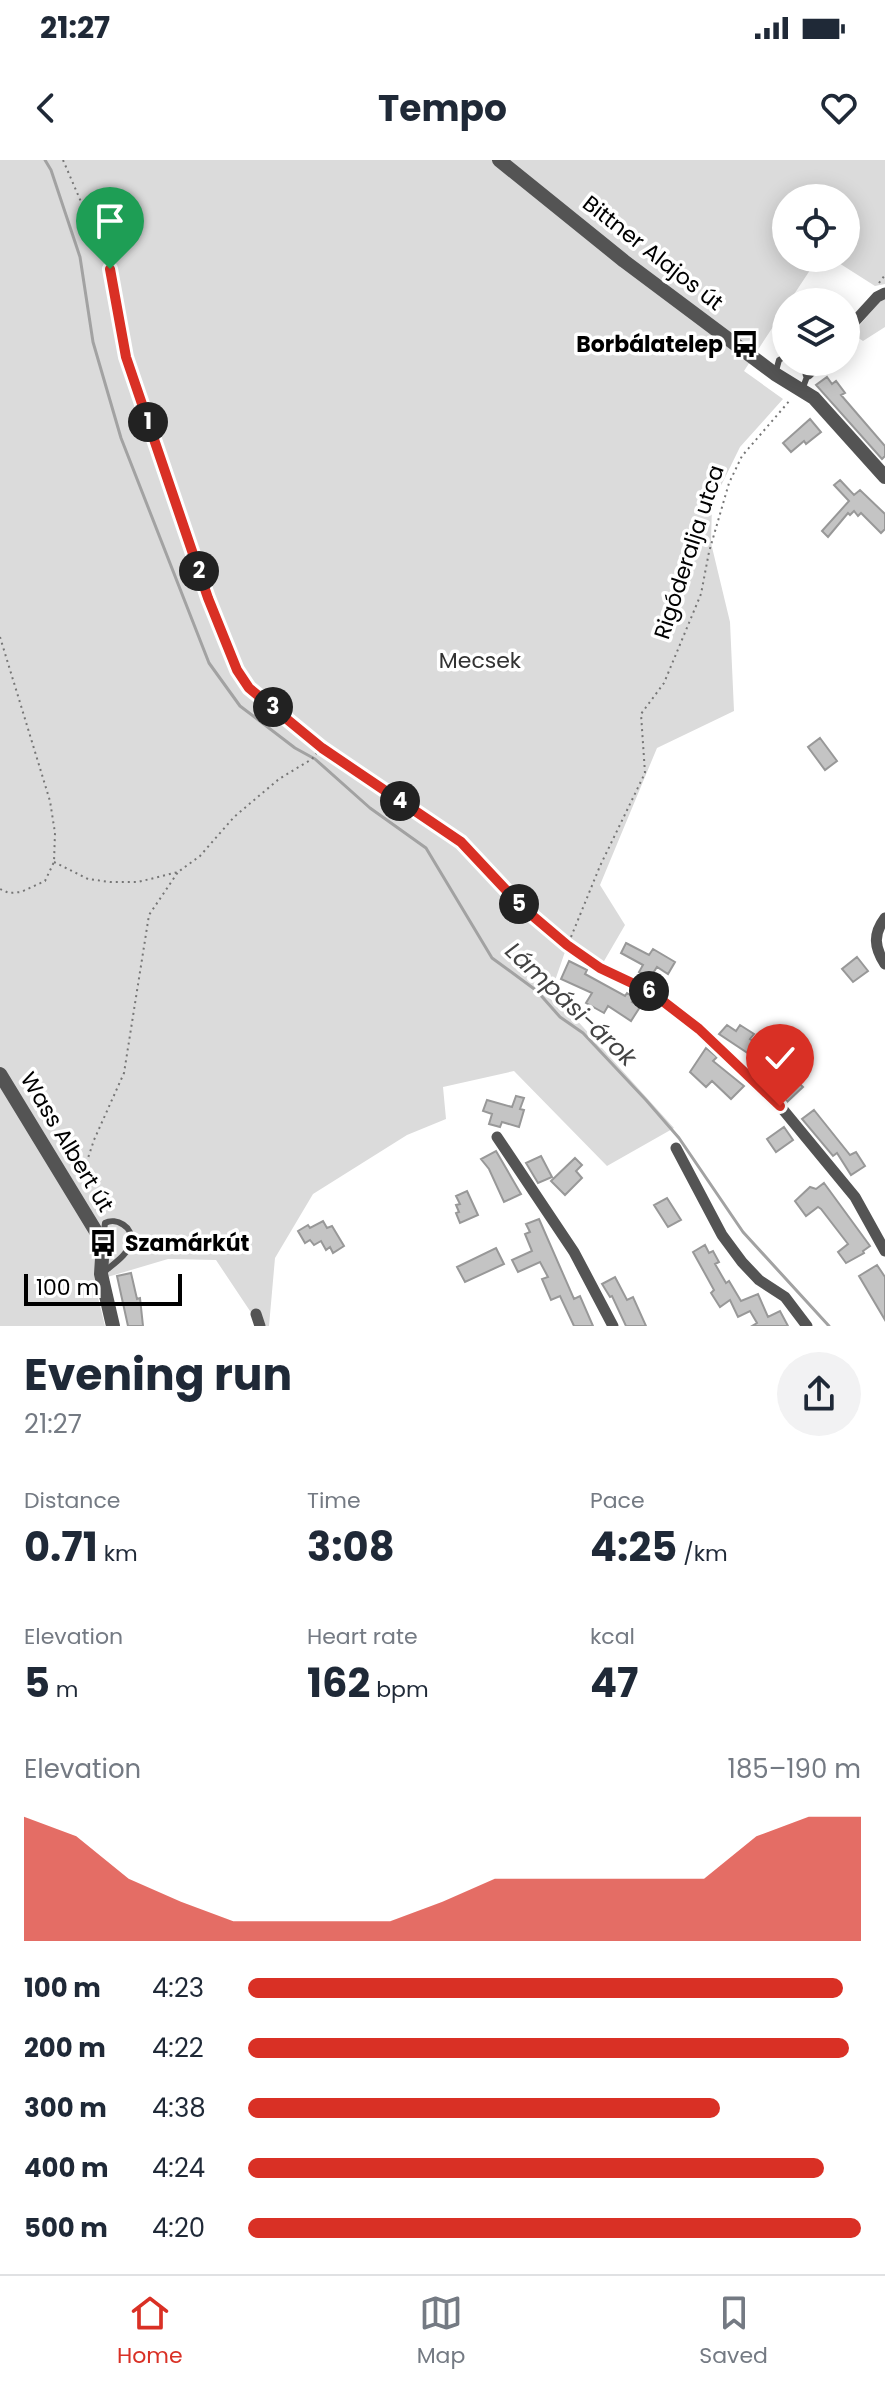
<!DOCTYPE html>
<meta charset="utf-8">
<style>
body{margin:0;font-family:Poppins,sans-serif;background:#f2f2f3;color:#1f2937;height:100vh;display:flex;flex-direction:column;font-size:30px;white-space:nowrap}
*{box-sizing:border-box;margin:0}
p{font-size:26px;color:#747a83}
.icon{flex:none;width:44px;height:44px;fill:none;stroke:currentColor;stroke-width:2;stroke-linecap:round;stroke-linejoin:round}
.map{position:relative;height:1166px;overflow:hidden}
.details{display:flex;flex-direction:column;background:#fff;flex:1}
.details>*{flex:none}
.controls{position:absolute;left:772px;top:24px;display:grid;gap:16px}
.controls a{display:grid;place-items:center;width:88px;height:88px;border-radius:50%;background:#fff;box-shadow:0 4px 20px #0003;font-size:40px}
.scale{position:absolute;left:24px;bottom:20px;width:158px;box-sizing:border-box;padding-left:8px;border:4px solid #000;border-top:0;font-size:22px;line-height:28px;white-space:nowrap;color:#000;-webkit-text-stroke:6px #fff;paint-order:stroke}
.pin{position:absolute;display:grid;place-items:center;width:68px;height:68px;color:#fff;margin:-82px -34px;border-radius:50% 50% 50% 0;rotate:-45deg;box-shadow:0 0 8px #0007}
.pin .icon{rotate:45deg}
.km{position:absolute;width:40px;height:40px;margin:-20px;border-radius:50%;background:#222;color:#fff;font-size:22px;line-height:40px;text-align:center}
.round{display:grid;place-items:center;flex:none;width:84px;height:84px;border-radius:42px;background:#f2f2f3}
.overview{display:flex;align-items:center;justify-content:space-between;height:136px;padding:0 24px}
h1{font-size:44px;font-weight:700;line-height:60px}
.metrics{display:grid;grid-template-columns:repeat(3,1fr);gap:12px;height:136px;padding:8px 24px}
.metrics div{display:grid;align-content:center}
.metrics b{font-size:40px;font-weight:700}
.metrics small{font-size:22px;font-weight:400}
.metrics p{font-size:22px}
.chart{height:224px;padding:16px 24px}
.chart p{display:flex;justify-content:space-between}
.chart svg{width:100%;height:144px;margin-top:8px;fill:#d93025;opacity:.7}
ul{padding:0 24px;list-style:none;font-size:26px}
li{display:grid;grid-template-columns:128px 96px 1fr;align-items:center;height:60px}
li i{height:20px;border-radius:10px;background:#d93025}
.status{display:flex;justify-content:space-between;align-items:center;height:56px;padding:0 40px;background:#fff;direction:ltr}
.status svg{height:22px;fill:currentColor}
header{display:flex;justify-content:space-between;align-items:center;height:104px;padding:0 24px;background:#fff;font-size:36px;font-weight:700}
.menu{display:flex;justify-content:space-around;align-items:center;height:112px;border-top:2px solid #e0e1e3;background:#fff;font-size:22px;color:#747a83}
.menu a{display:grid;justify-items:center;gap:4px}
.menu .on{color:#d93025}
.map>svg:first-child{display:block}
.green{fill:#dbdbdb}
.lines{fill:none;stroke-linecap:round;stroke-linejoin:round}
.stream{stroke:#a2a2a2;stroke-width:3}
.building{fill:#c4c4c4;stroke:#989898;stroke-width:2}
.path{stroke:#767676;stroke-width:2;stroke-dasharray:2 4;stroke-linecap:butt}
.service{stroke:#545454;stroke-width:6}
.minor{stroke:#545454;stroke-width:11}
.tertiary{stroke:#545454;stroke-width:14}
.route-casing{stroke:#fff;stroke-width:16}
.route{stroke:#d93025;stroke-width:10}
.labels{text-anchor:middle;dominant-baseline:central;stroke-width:7;stroke-linejoin:round;paint-order:stroke}
.street-label{font-size:22px;fill:#000;stroke:#fff}
.poi-label{font-size:22px;font-weight:bold;fill:#000;stroke:#fff;text-anchor:end}
.park-label{font-size:22px;fill:#323232;stroke:#fff}
.water-label{font-size:24px;font-style:italic;fill:#434343;stroke:#fff}
</style>
<div class="status"><b>21:27</b><svg viewBox="0 0 49 12"><path d="M0 12V9h3v3zM5 12V6h3v6zM10 12V3h3v9zM15 12V0h3v12zM26 1h20v11H26zM47 4h2v5h-2z"/></svg></div>
<header><svg class="icon" aria-label="back" viewBox="0 0 24 24"><path d="M15 5l-7 7 7 7"/></svg>Tempo<svg class="icon" aria-label="heart" viewBox="0 0 24 24"><path d="M12 20l-8-8c-3-5 5-10 8-4 3-6 11-1 8 4z"/></svg></header>
<div class="map">
<svg width="885" height="1166" viewBox="0 0 885 1166">
<rect width="100%" height="100%" fill="#fff"/>
<path class="green" d="M0,0H885V124L875,126L831,98H846V38H786V98H818L789,142H786V147L744,211L783,239L740,287L712,344L711,383L730,462L734,551L657,588L600,725L625,765L600,808L567,786L549,838L574,857L674,968L607,1006L514,911L443,927L446,959L407,975L313,1034L275,1098L269,1166H260L216,1100L168,1099L94,1121L105,1166H0Z
M883,138H885V167L863,181L852,174Z"/>
<g class="lines">
<path class="stream" d="M45,0L51,10L80,97L93,182L121,278L209,503L240,546L295,588L315,599L370,648L426,688L492,798L537,831L560,857L583,873L646,940L679,978L743,1072L829,1166"/>
</g>
<path class="building" d="M827,217L832,224L836,221L845,233L841,235L885,286V296L882,299L816,225Z
M810,259L821,272L806,284L804,281L791,292L783,283Z
M840,320L854,335L860,330L885,354V369L881,373L861,353L858,356L854,351L850,355L848,353L828,377L822,371L849,341L834,325Z
M820,578L837,601L825,610L808,587Z
M626,783L649,795L653,789L675,802L668,814L657,807L650,818L639,812L643,805L621,793Z
M857,797L868,811L853,822L842,809Z
M569,801L587,810L585,814L625,836L627,833L635,838L632,842L640,847L631,861L608,846L604,853L586,843L592,833L561,819Z
M727,865L736,871L740,865L754,874L750,879L771,894L770,896L803,927L787,942L775,929L779,926L759,910L764,904L719,874Z
M706,888L717,897L713,901L744,926L731,939L712,921L706,927L690,912Z
M516,936L524,938L520,949L524,950L519,967L502,962L500,967L489,964L492,954L483,951L487,940L512,947Z
M814,950L850,995L856,992L865,1006L851,1015L837,993L833,996L802,959Z
M784,967L793,980L776,992L767,979Z
M496,991L521,1034L504,1042L489,1009L481,999Z
M541,996L552,1017L538,1023L526,1003Z
M575,998L582,1005L576,1011L582,1018L565,1035L551,1021Z
M824,1023L870,1086L863,1091L864,1093L846,1103L838,1092L848,1084L821,1049L818,1047L806,1056L795,1041L810,1027L816,1029Z
M467,1031L478,1055L460,1063L456,1053L459,1052L456,1045L460,1044L456,1036Z
M667,1038L681,1060L668,1067L654,1045Z
M539,1059L574,1139L580,1136L593,1166H574L560,1136L551,1140L542,1119L548,1117L540,1102L518,1112L512,1100L532,1091L525,1074L530,1072L526,1064Z
M323,1061L327,1068L332,1066L344,1086L333,1093L330,1087L326,1090L321,1081L314,1085L310,1080L305,1083L298,1071L308,1065L310,1068Z
M705,1085L709,1093L713,1091L719,1102L715,1104L726,1123L729,1121L741,1141L758,1134L768,1157L780,1151L788,1166H752L757,1163L750,1151L738,1157L730,1140L720,1147L711,1133L714,1130L693,1092Z
M496,1088L504,1104L465,1122L457,1107Z
M877,1105L885,1117V1160L859,1116Z
M131,1113L137,1139L140,1138L143,1166H128L117,1116Z
M615,1117L627,1140L633,1137L646,1166H626L612,1136L610,1137L602,1124Z"/>
<g class="lines">
<path class="path" d="M63,0L110,109L126,197L208,438L237,510L249,528L322,588L461,682L521,746L557,777
M879,123L885,115
M0,477L50,641L55,673L54,702L45,721L21,732L9,733L0,729
M54,702L88,719L110,722H138L178,712L200,696L234,657L279,619L312,599L320,589
M571,777L600,706L645,613L641,554L664,523L701,434L709,392L729,323L742,296L791,239
M87,1031L82,1016L94,980L124,913L149,755L178,712"/>
<path class="service" d="M776,211L779,200L786,196
M802,230L808,214L804,202
M103,1078L105,1063C116,1057 134,1067 131,1082C128,1095 113,1104 104,1112"/>
<path class="minor" d="M846,171L877,137L885,133
M808,214L820,202
M885,758C873,774 874,787 885,804
M567,785L600,808L651,832L699,869L752,917L780,946L855,1037L885,1091
M497,977L574,1092L613,1166
M676,988L722,1075L742,1102L759,1120L785,1137L807,1166
M256,1154L260,1166"/>
<path class="tertiary" d="M499,0L624,101L775,214L814,238L885,317
M0,914L103,1083L101,1114L113,1166"/>
</g>
<g class="lines">
<g class="route-casing">
<path id="route" d="M110,109L126,197L208,438L237,510L249,528L322,588L461,682L521,746L567,785L600,808L651,832L699,869L780,946"/>
</g>
<use href="#route" class="route"/>
</g>
<defs>
<g id="bus-bare" transform="scale(2.16)"><path d="M-5-6H5V4H4V6H2V4H-2V6H-4V4H-5ZM-3.5-4V0h7V-4ZM-3.5 1.2v1.5H-2V1.2ZM2 1.2v1.5H3.5V1.2Z" fill="#000" stroke="#fff" stroke-width="2.5" paint-order="stroke"/></g>
</defs>
<g fill-rule="evenodd">
<use href="#bus-bare" x="745" y="184"/>
<use href="#bus-bare" x="103" y="1083"/>
</g>
<g class="labels">
<g class="street-label">
<text transform="translate(653 93) rotate(38)">Bittner Alajos út</text>
<text transform="translate(689 392) rotate(-72)">Rigóderalja utca</text>
<text transform="translate(67 982) rotate(59)">Wass Albert út</text>
</g>
<g class="poi-label">
<text x="723" y="184">Borbálatelep</text>
<text x="125" y="1083" text-anchor="start">Szamárkút</text>
</g>
<g class="park-label">
<text x="480" y="500">Mecsek</text>
</g>
<g class="water-label">
<text transform="translate(571 844) rotate(43)">Lámpási-árok</text>
</g>
</g>
</svg>
<div class="controls">
<a><svg class="icon" aria-label="locate" viewBox="0 0 24 24"><circle cx="12" cy="12" r="6"/><path d="M12 2v4M12 18v4M2 12h4M18 12h4"/></svg></a>
<a><svg class="icon" aria-label="layers" viewBox="0 0 24 24"><path d="M12 4l9 5-9 5-9-5zM3 14l9 5 9-5"/></svg></a>
</div>
<div class="scale">100 m</div>
<div class="pin" style="left:110px;top:109px;background:#1e9e55"><svg class="icon" aria-label="arrive" viewBox="0 0 24 24"><path d="M6 21V4h12l-3 4 3 4H6"/></svg></div>
<div class="pin" style="left:780px;top:946px;background:#d93025"><svg class="icon" aria-label="check" viewBox="0 0 24 24"><path d="M5 12l5 5 9-10"/></svg></div>
<b class="km" style="left:148px;top:262px">1</b>
<b class="km" style="left:199px;top:411px">2</b>
<b class="km" style="left:273px;top:547px">3</b>
<b class="km" style="left:400px;top:641px">4</b>
<b class="km" style="left:519px;top:744px">5</b>
<b class="km" style="left:649px;top:831px">6</b>
</div>
<section class="details">
<div class="overview"><div><h1>Evening run</h1><p>21:27</p></div><a class="round"><svg class="icon" aria-label="share" viewBox="0 0 24 24"><path d="M12 15V3M7 8l5-5 5 5M5 13v7h14v-7"/></svg></a></div>
<div class="metrics">
<div><p>Distance</p><b>0.71<small> km</small></b></div>
<div><p>Time</p><b>3:08</b></div>
<div><p>Pace</p><b>4:25<small> /km</small></b></div>
</div>
<div class="metrics">
<div><p>Elevation</p><b>5<small> m</small></b></div>
<div><p>Heart rate</p><b>162<small> bpm</small></b></div>
<div><p>kcal</p><b>47</b></div>
</div>
<div class="chart"><p><span>Elevation</span>185–190 m</p>
<svg viewBox="0 0 160 44" preserveAspectRatio="none"><path d="M0 44V6L10 12L20 25L30 32L40 38L50 38L60 38L70 38L80 32L90 25L100 25L110 25L120 25L130 25L140 12L150 6L160 6V44z"/></svg>
</div>
<ul>
<li><b>100 m</b>4:23<i style="width:97%"></i></li>
<li><b>200 m</b>4:22<i style="width:98%"></i></li>
<li><b>300 m</b>4:38<i style="width:77%"></i></li>
<li><b>400 m</b>4:24<i style="width:94%"></i></li>
<li><b>500 m</b>4:20<i style="width:100%"></i></li>
</ul>
</section>
<nav class="menu">
<a class="on"><svg class="icon" aria-label="home" viewBox="0 0 24 24"><path d="M3 11l9-7 9 7M6 9v11h12V9"/></svg>Home</a>
<a><svg class="icon" aria-label="map" viewBox="0 0 24 24"><path d="M3 6l6-2 6 2 6-2v14l-6 2-6-2-6 2zM9 4v14M15 6v14"/></svg>Map</a>
<a><svg class="icon" aria-label="saved" viewBox="0 0 24 24"><path d="M7 4h10v16l-5-4-5 4z"/></svg>Saved</a>
</nav>
